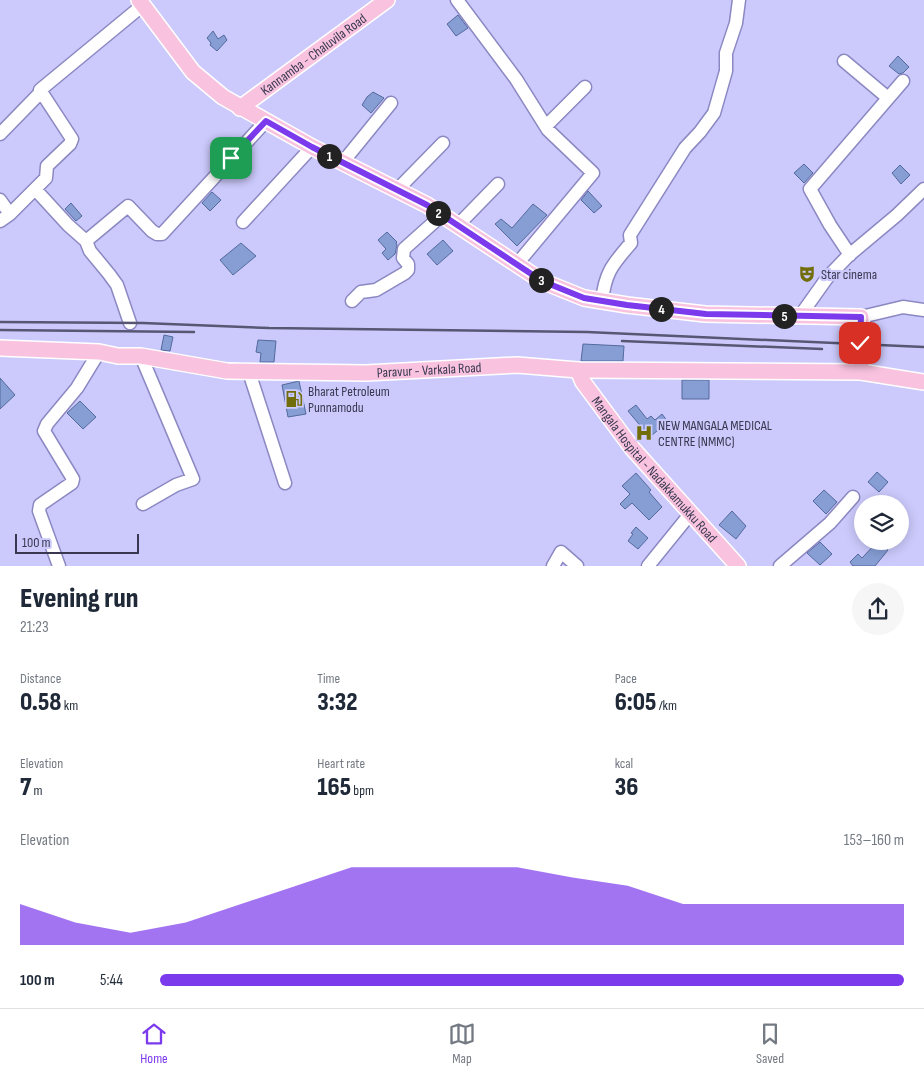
<!DOCTYPE html>
<meta charset="utf-8">
<style>
body{margin:0;font-family:"Sofia Sans Condensed",sans-serif;background:#f6f6f7;color:#1f2937;height:100vh;display:flex;flex-direction:column;font-size:19px;white-space:nowrap}
*{box-sizing:border-box;margin:0}
p{font-size:16px;color:#747a83}
.icon{flex:none;width:28px;height:28px;fill:none;stroke:currentColor;stroke-width:2;stroke-linecap:round;stroke-linejoin:round}
.map{position:relative;height:566px;overflow:hidden}
.drawer{display:flex;flex-direction:column;background:#fff;flex:1}
.drawer>*{flex:none}
.tools{position:absolute;left:854px;top:495px;display:grid;gap:10px}
.tools a{display:grid;place-items:center;width:55px;height:55px;border-radius:50%;background:#fff;box-shadow:0 2px 12px #0003;font-size:25px}
.scale{position:absolute;left:15px;bottom:12px;width:124px;box-sizing:border-box;padding-left:5px;border:2px solid #393850;border-top:0;font-size:14px;line-height:18px;white-space:nowrap;color:#393850;-webkit-text-stroke:4px #cccafc;paint-order:stroke}
.pin{position:absolute;display:grid;place-items:center;width:42px;height:42px;color:#fff;margin:-21px;border-radius:10px;box-shadow:0 2px 8px #0006}
.km{position:absolute;width:25px;height:25px;margin:-12px;border-radius:50%;background:#222;color:#fff;font-size:14px;line-height:25px;text-align:center}
.round{display:grid;place-items:center;flex:none;width:52px;height:52px;border-radius:26px;background:#f6f6f7}
.summary{display:flex;align-items:center;justify-content:space-between;height:85px;padding:0 20px}
h1{font-size:28px;font-weight:800;line-height:38px}
.metrics{display:grid;grid-template-columns:repeat(3,1fr);gap:8px;height:85px;padding:5px 20px}
.metrics div{display:grid;align-content:center}
.metrics b{font-size:25px;font-weight:800}
.metrics small{font-size:14px;font-weight:400}
.metrics p{font-size:14px}
.chart{height:140px;padding:10px 20px}
.chart p{display:flex;justify-content:space-between}
.chart svg{width:100%;height:90px;margin-top:5px;fill:#7c3aed;opacity:.7}
ul{padding:0 20px;list-style:none;font-size:16px}
li{display:grid;grid-template-columns:80px 60px 1fr;align-items:center;height:38px}
li i{height:12px;border-radius:6px;background:#7c3aed}
.tabs{display:flex;justify-content:space-around;align-items:center;height:70px;border-top:1px solid #e0e1e3;background:#fff;font-size:14px;color:#747a83}
.tabs a{display:grid;justify-items:center;gap:2px}
.tabs .selected{color:#7c3aed}
.map>svg:first-child{display:block}
.building{fill:#879ed5;stroke:#53699c}
.lines{fill:none;stroke-linecap:round;stroke-linejoin:round}
.minor-casing{stroke:#8b88c2;stroke-width:15}
.major-casing{stroke:#fff;stroke-width:18}
.minor{stroke:#fff;stroke-width:12}
.major{stroke:#f9c3e0;stroke-width:15}
.rail{stroke:#575673;stroke-width:2.5}
.route-casing{stroke:#fff;stroke-width:10}
.route{stroke:#7c3aed;stroke-width:6}
.labels{text-anchor:middle;dominant-baseline:central;stroke-width:4.5;stroke-linejoin:round;paint-order:stroke}
.street-label{font-size:14px;fill:#393850;stroke:#cccafc}
.poi-label{font-size:14px;fill:#393850;stroke:#cccafc;text-anchor:start}
</style>
<div class="map">
<svg width="924" height="566" viewBox="0 0 924 566">
<rect width="100%" height="100%" fill="#cccafc"/>
<path class="building" d="M458,15L468,28L456,36L447,24Z
M213,31L218,39L224,35L227,40L217,51L210,45L211,43L207,38Z
M898,56L909,67L903,73L899,74L889,66Z
M373,92L384,98L371,113L362,105L367,97Z
M804,164L813,173L804,183L794,173Z
M900,165L910,175L901,184L892,173Z
M588,191L602,206L594,213L581,200Z
M212,192L221,200L210,211L202,203Z
M71,203L82,216L76,221L65,209Z
M533,204L547,215L517,246L495,224L501,219L512,228Z
M387,232L397,242L396,243L397,245L395,254L388,260L382,253L386,249L378,240Z
M443,240L453,251L437,265L427,254Z
M241,243L256,256L233,275L220,260Z
M164,335L173,337L170,351L161,350Z
M258,340L276,341L274,362H260L261,353L256,352Z
M583,344L624,346L623,361H581Z
M0,378L15,395L0,409Z
M682,380H709V399H682Z
M299,381L306,414L288,417L282,385Z
M80,401L96,417L83,429L67,413Z
M636,405L647,419L651,416L655,420L662,414L668,422L652,435L650,433L648,435L628,411Z
M877,472L888,482L879,492L868,482Z
M636,473L651,490L649,492L662,507L649,520L632,503L625,509L620,504L630,494L622,486Z
M824,490L837,502L826,514L813,501Z
M732,511L746,526L736,539L719,525Z
M636,527L648,538L638,549L628,541L633,534L631,533Z
M878,541L888,550L875,566H853L850,562L858,554L862,558Z
M820,542L832,554L820,565L807,553Z"/>
<g class="lines">
<g class="minor-casing">
<path id="minor" d="M457,0L516,79L548,130L593,173L517,264
M844,61L888,98
M546,126L585,87
M0,134L40,93
M343,162L391,103
M35,189L68,225L86,241L90,251L109,274L117,285L130,323
M396,191L443,143
M0,200L10,214
M0,221L10,214L46,178L47,166L70,144L72,139L40,90L143,5
M243,222L312,147
M458,225L498,184
M86,241L128,206L152,231L157,234H162L266,121
M850,255L830,225L810,189L903,81
M352,301L361,292L376,290L405,273L408,270V264L403,258L404,249L442,215
M602,301C605,272 613,264 631,243L630,235L685,148L700,132L714,113L726,71V53L736,23L739,0
M800,316L827,278L848,256L897,215L924,189
M861,317L903,307L924,310
M141,356L193,479L176,485L143,504
M249,372L285,483
M59,566L39,511L40,505L72,483L73,479L44,431L47,424L77,388L99,352
M553,566L561,552L577,566
M648,566L691,513
M780,566L830,523L853,497"/>
</g>
<g class="major-casing">
<g id="major">
<path d="M139,0L193,72L223,97L312,147L427,205L542,281L584,298L627,305L705,314L861,317V372"/>
<path id="s1" d="M240,108L387,0"/>
<path id="s2" d="M0,348L99,352L118,356H141L227,371L366,373L517,365L578,370L861,372L924,382"/>
<path id="s3" d="M578,370L583,382L632,448L738,566"/>
</g>
</g>
<use href="#minor" class="minor"/>
<use href="#major" class="major"/>
<path class="rail" d="M0,322L143,323L269,328L587,332L924,347
M0,330L194,332
M622,341L822,349"/>
</g>
<g class="lines">
<g class="route-casing">
<path id="route" d="M231,158L266,121L312,147L427,205L542,281L584,298L627,305L706,314L861,317L860,343"/>
</g>
<use href="#route" class="route"/>
</g>
<defs>
<g id="theatre-bare" transform="scale(1.35)"><path d="M-5-5.5Q0-4 5-5.5V0Q5 5 0 6Q-5 5-5 0ZM-3.3-2.5H-1v1.5H-3.3ZM1-2.5H3.3v1.5H1ZM-2.8 1Q0 5.5 2.8 1Z" fill="#716d0a" stroke="#cccafc" stroke-width="2.5" paint-order="stroke"/></g>
<g id="fuel-bare" transform="scale(1.35)"><path d="M-5.5-6h7V0h2V4h1.3V-2.5L3-4.5l.8-.8L6-3V5H2.5V1h-1V6h-7ZM-4.2-4.7v3.2H.2V-4.7Z" fill="#716d0a" stroke="#cccafc" stroke-width="2.5" paint-order="stroke"/></g>
<g id="hospital-bare" transform="scale(1.35)"><path d="M-5-5h3v3.5h4V-5h3V5h-3V1.5h-4V5h-3Z" fill="#716d0a" stroke="#cccafc" stroke-width="2.5" paint-order="stroke"/></g>
</defs>
<g fill-rule="evenodd">
<use href="#theatre-bare" x="807" y="274"/>
<use href="#fuel-bare" x="294" y="399"/>
<use href="#hospital-bare" x="644" y="433"/>
</g>
<g class="labels">
<g class="street-label">
<text stroke="none"><textPath href="#s1" startOffset="91">Kannamba - Chaluvila Road</textPath></text>
<text stroke="none"><textPath href="#s2" startOffset="431">Paravur - Varkala Road</textPath></text>
<text stroke="none"><textPath href="#s3" startOffset="126">Mangala Hospital - Nadakkamukku Road</textPath></text>
</g>
<g class="poi-label">
<text x="821" y="274">Star cinema</text>
<text x="308" y="391">Bharat Petroleum<tspan x="308" dy="16">Punnamodu</tspan></text>
<text x="658" y="425">NEW MANGALA MEDICAL<tspan x="658" dy="16">CENTRE (NMMC)</tspan></text>
</g>
</g>
</svg>
<div class="tools">
<a><svg class="icon" aria-label="layers" viewBox="0 0 24 24"><path d="M12 4l9 5-9 5-9-5zM3 14l9 5 9-5"/></svg></a>
</div>
<div class="scale">100 m</div>
<div class="pin" style="left:231px;top:158px;background:#1e9e55"><svg class="icon" aria-label="arrive" viewBox="0 0 24 24"><path d="M6 21V4h12l-3 4 3 4H6"/></svg></div>
<div class="pin" style="left:860px;top:343px;background:#d93025"><svg class="icon" aria-label="check" viewBox="0 0 24 24"><path d="M5 12l5 5 9-10"/></svg></div>
<b class="km" style="left:329px;top:156px">1</b>
<b class="km" style="left:438px;top:213px">2</b>
<b class="km" style="left:541px;top:280px">3</b>
<b class="km" style="left:661px;top:309px">4</b>
<b class="km" style="left:784px;top:316px">5</b>
</div>
<section class="drawer">
<div class="summary"><div><h1>Evening run</h1><p>21:23</p></div><a class="round"><svg class="icon" aria-label="share" viewBox="0 0 24 24"><path d="M12 15V3M7 8l5-5 5 5M5 13v7h14v-7"/></svg></a></div>
<div class="metrics">
<div><p>Distance</p><b>0.58<small> km</small></b></div>
<div><p>Time</p><b>3:32</b></div>
<div><p>Pace</p><b>6:05<small> /km</small></b></div>
</div>
<div class="metrics">
<div><p>Elevation</p><b>7<small> m</small></b></div>
<div><p>Heart rate</p><b>165<small> bpm</small></b></div>
<div><p>kcal</p><b>36</b></div>
</div>
<div class="chart"><p><span>Elevation</span>153–160 m</p>
<svg viewBox="0 0 160 44" preserveAspectRatio="none"><path d="M0 44V24L10 33L20 38L30 33L40 24L50 15L60 6L70 6L80 6L90 6L100 11L110 15L120 24L130 24L140 24L150 24L160 24V44z"/></svg>
</div>
<ul>
<li><b>100 m</b>5:44<i style="width:100%"></i></li>
</ul>
</section>
<nav class="tabs">
<a class="selected"><svg class="icon" aria-label="home" viewBox="0 0 24 24"><path d="M3 11l9-7 9 7M6 9v11h12V9"/></svg>Home</a>
<a><svg class="icon" aria-label="map" viewBox="0 0 24 24"><path d="M3 6l6-2 6 2 6-2v14l-6 2-6-2-6 2zM9 4v14M15 6v14"/></svg>Map</a>
<a><svg class="icon" aria-label="saved" viewBox="0 0 24 24"><path d="M7 4h10v16l-5-4-5 4z"/></svg>Saved</a>
</nav>
